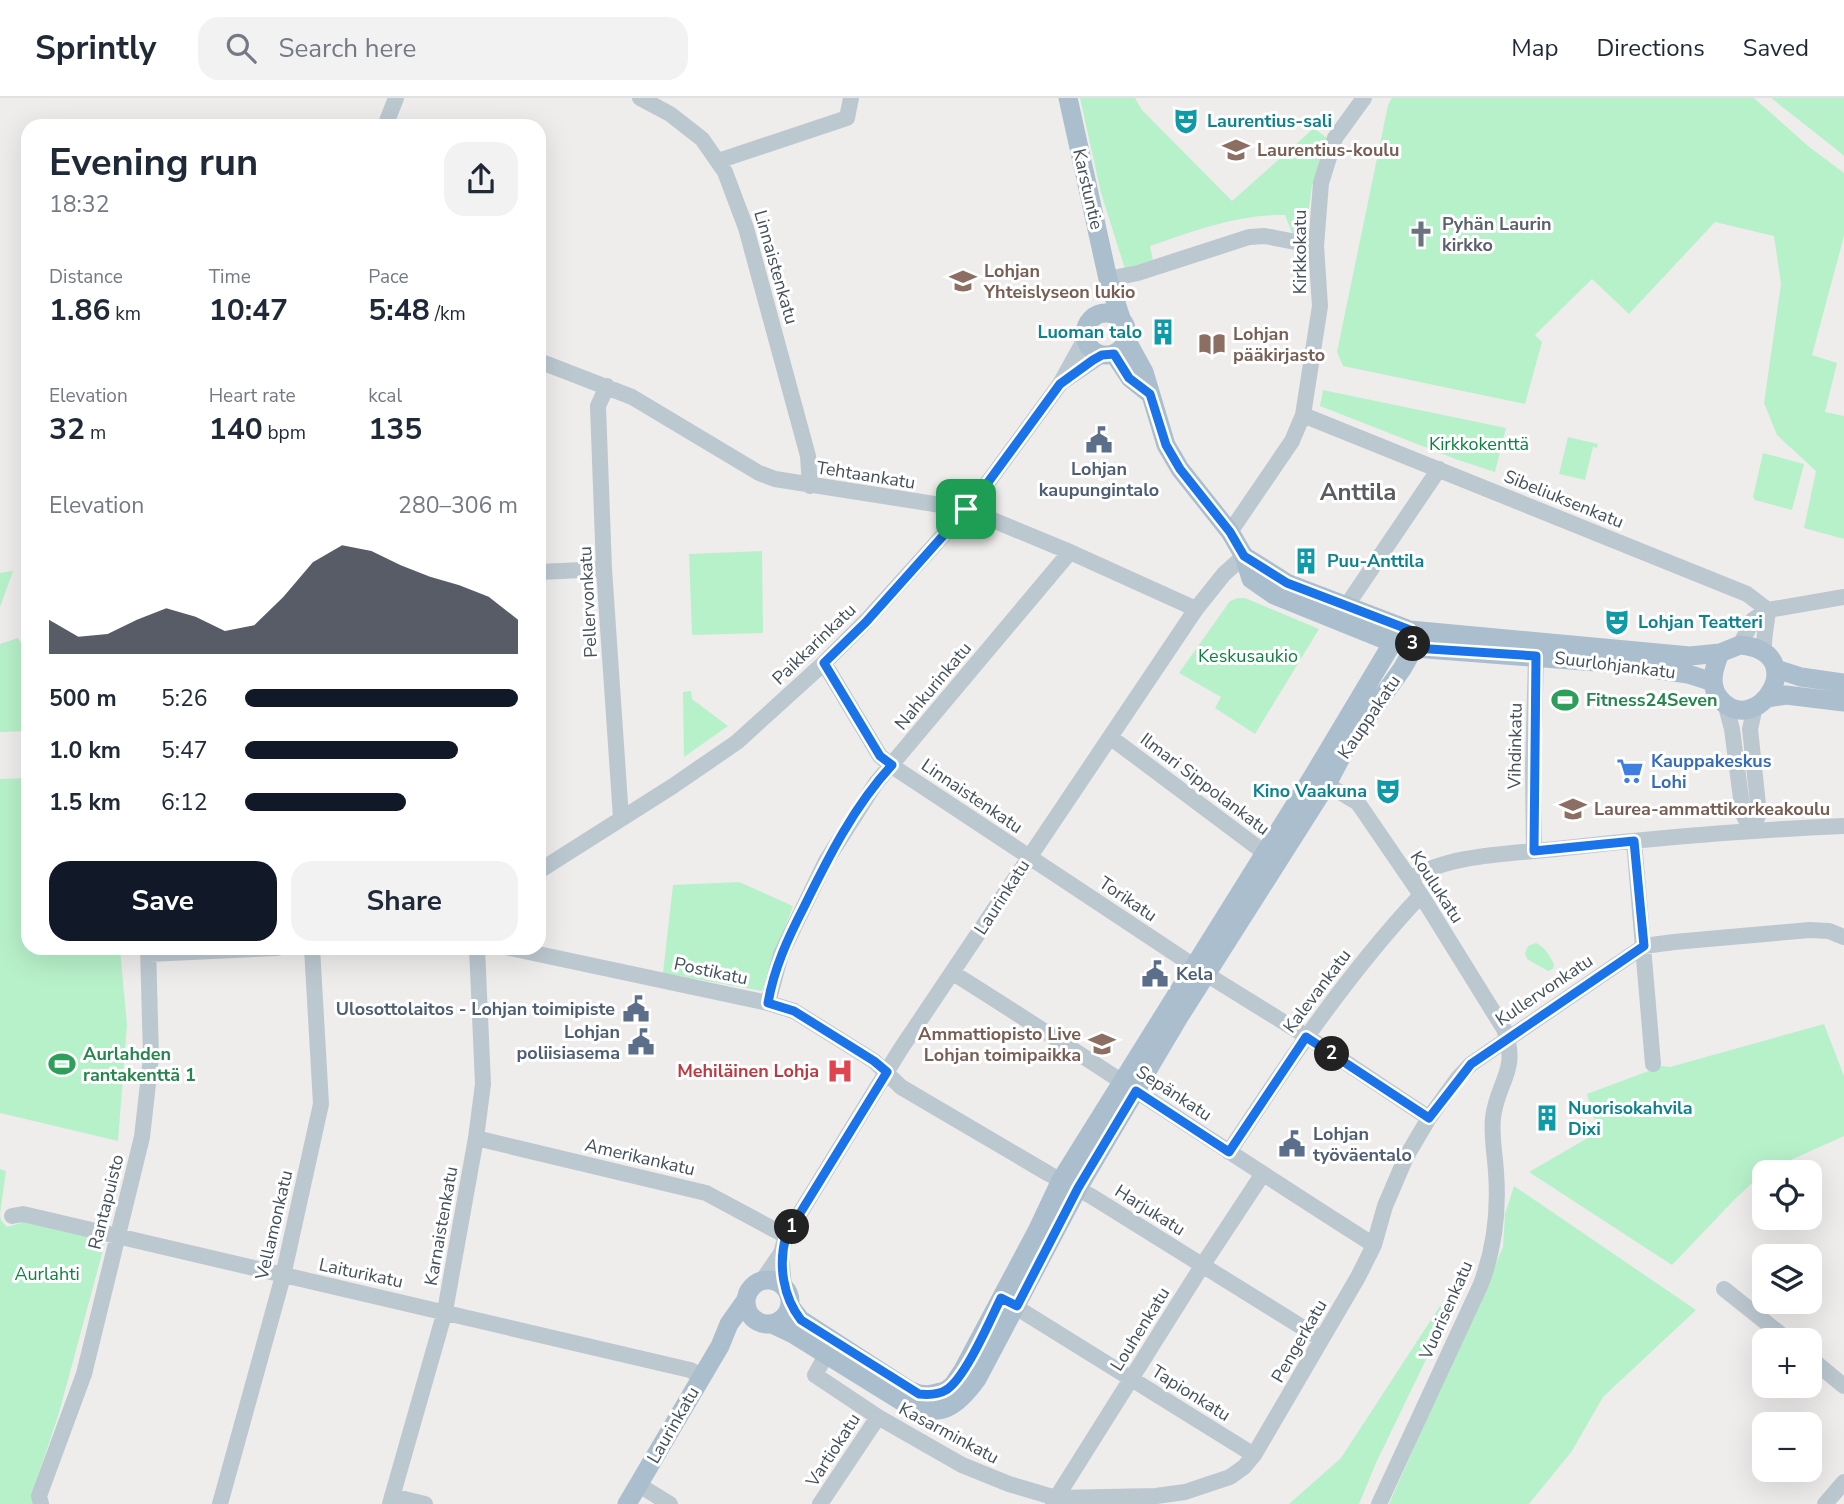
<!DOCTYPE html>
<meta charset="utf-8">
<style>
body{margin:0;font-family:"Nunito Sans",sans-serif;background:#f2f2f3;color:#1f2937;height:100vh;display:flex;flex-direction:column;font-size:26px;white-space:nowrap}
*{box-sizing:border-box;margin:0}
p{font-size:23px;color:#747a83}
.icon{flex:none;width:38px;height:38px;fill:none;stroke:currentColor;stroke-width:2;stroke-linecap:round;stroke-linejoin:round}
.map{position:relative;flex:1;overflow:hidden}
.side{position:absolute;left:21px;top:21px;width:525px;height:836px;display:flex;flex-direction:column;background:#fff;border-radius:21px;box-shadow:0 7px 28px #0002}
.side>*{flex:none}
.fabs{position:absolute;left:1752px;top:1062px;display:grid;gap:14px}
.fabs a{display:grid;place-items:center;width:70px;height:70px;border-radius:14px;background:#fff;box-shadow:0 7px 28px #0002;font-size:35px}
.pin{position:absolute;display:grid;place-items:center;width:60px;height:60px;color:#fff;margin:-30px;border-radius:14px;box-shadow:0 4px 10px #0006}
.km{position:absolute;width:35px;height:35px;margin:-18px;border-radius:50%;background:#222;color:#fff;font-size:19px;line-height:35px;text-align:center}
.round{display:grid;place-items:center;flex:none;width:74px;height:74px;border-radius:21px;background:#f2f2f3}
.head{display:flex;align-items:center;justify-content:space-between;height:119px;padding:0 28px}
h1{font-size:38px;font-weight:700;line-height:52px}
.figures{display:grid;grid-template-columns:repeat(3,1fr);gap:10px;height:119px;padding:7px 28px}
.figures div{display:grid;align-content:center}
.figures b{font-size:30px;font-weight:700}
.figures small{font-size:19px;font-weight:400}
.figures p{font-size:19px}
.chart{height:196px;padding:14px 28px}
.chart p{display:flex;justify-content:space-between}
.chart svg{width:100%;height:126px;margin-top:7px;fill:#111827;opacity:.7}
.action{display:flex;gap:14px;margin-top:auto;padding:14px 28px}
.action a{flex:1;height:80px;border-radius:21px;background:#111827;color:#fff;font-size:28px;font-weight:700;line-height:80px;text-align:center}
.action a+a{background:#f2f2f3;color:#1f2937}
ul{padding:0 28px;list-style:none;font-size:23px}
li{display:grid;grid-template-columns:112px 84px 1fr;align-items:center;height:52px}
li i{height:18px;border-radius:9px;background:#111827}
header{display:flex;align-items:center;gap:42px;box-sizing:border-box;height:98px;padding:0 35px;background:#fff;border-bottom:2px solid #e0e1e3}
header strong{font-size:33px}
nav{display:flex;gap:38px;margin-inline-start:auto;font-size:24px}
.search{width:490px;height:63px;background:#f2f2f3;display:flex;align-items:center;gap:18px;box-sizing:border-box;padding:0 24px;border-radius:21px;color:#747a83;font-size:26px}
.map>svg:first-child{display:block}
.green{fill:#b7f1ca}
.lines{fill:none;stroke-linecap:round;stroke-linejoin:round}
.minor{stroke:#bcc8d0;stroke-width:16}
.major{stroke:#aabece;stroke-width:19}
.route-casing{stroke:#fff;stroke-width:14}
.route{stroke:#1a73e8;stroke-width:9}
.labels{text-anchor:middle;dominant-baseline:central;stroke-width:6;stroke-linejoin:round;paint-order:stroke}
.culture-label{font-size:18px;font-weight:bold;fill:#0d838f;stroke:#fff;text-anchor:start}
.education-label{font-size:18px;font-weight:bold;fill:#785e54;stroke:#fff;text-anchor:start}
.street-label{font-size:18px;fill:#44515b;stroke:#fff}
.worship-label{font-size:18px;font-weight:bold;fill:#5b616d;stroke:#fff;text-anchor:start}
.park-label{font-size:18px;fill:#117f41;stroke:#fff}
.service-label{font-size:18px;font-weight:bold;fill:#4e5e75;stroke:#fff;text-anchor:start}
.leisure-label{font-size:18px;font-weight:bold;fill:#27864d;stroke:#fff;text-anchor:start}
.shop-label{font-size:18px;font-weight:bold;fill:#366cbe;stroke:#fff;text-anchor:start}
.health-label{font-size:18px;font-weight:bold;fill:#be3a42;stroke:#fff;text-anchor:end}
.district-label{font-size:24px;font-weight:bold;fill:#595d62;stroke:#fff}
</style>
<header>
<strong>Sprintly</strong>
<div class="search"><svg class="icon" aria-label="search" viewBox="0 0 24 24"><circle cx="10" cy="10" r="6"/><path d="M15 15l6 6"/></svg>Search here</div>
<nav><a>Map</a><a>Directions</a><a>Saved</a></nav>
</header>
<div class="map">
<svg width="1844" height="1406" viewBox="0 0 1844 1406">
<rect width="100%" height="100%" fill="#efecec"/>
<path class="green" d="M1080,0H1135L1142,12L1232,103L1314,30L1328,41L1312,88L1305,138L1292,135L1285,117C1238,116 1194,133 1150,148L1153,162L1125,171L1101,95Z
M1392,0H1754L1808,48L1844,75V138L1812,257L1837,265L1825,314L1844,318V441L1804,430L1816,373L1777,337L1764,305L1781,186L1774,138L1715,124L1629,216L1592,181L1535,237L1542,244L1525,306L1343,268L1337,254L1388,7Z
M1771,0H1844V58L1837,52Z
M1323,292L1506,330L1495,374L1458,362L1320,308Z
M1568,339L1598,346L1597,350L1593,349L1585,382L1559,376Z
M1763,355L1804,366L1792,412L1755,402L1753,399Z
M762,453L763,535L692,537L689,456Z
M13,473L0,509V475Z
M1238,500H1245L1319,531L1255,636L1215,610L1221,599L1179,575L1230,503Z
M18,540L28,556V633L0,634V546Z
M691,593L692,601L728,628L684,659L683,594Z
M28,680V850L120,851L127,927L118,1043L0,1015V681Z
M739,784L793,808L762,893L663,875L673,787Z
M1536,845C1546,850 1549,857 1554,866L1553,871L1548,873L1527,861L1525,855L1528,848Z
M1824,926L1844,978V1038L1764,1074L1735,1101L1672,1167L1529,1074L1598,1034L1587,996L1662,968L1670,969Z
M0,1071L6,1073L0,1116L1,1122L7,1129L24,1124L106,1141L59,1315L33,1393L36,1406H0Z
M1514,1088L1696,1212L1603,1299L1572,1353L1529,1406H1389L1503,1149L1505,1116Z
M1440,1208L1448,1216L1376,1365L1359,1406H1289L1341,1360Z"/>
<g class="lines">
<path class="minor" d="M640,0L670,16L702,41L725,74L746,130L808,358L810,388
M385,28L396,0
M718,63L847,20L851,0
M1108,181L1138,175L1249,139L1265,138L1316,148
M539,263L632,299L759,375L775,381L966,411L1070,454L1196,511
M1062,284L1102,257
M607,288L598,308L604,471L621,720
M1303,317L1747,496L1768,512
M1230,434L1292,343L1303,317L1320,208L1316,148L1321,85L1335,40L1364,0
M539,474L604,471
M1347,507L1439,371
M1740,547L1753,522L1768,512L1844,499
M1764,553C1763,539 1767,526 1768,512
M824,565L880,658L892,668L1206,876L1306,938L1429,1020
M1725,605L1732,631L1743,716L1751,732
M1110,639L1273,761
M1318,681L1358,705L1421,797L1504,931C1520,973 1497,983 1493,1020C1491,1038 1495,1056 1496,1074C1499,1114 1495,1149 1481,1186L1379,1406
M1751,732L1759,716L1750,631L1755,609
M1634,743L1653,966
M1534,753L1533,672L1536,558
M539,773L673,688L737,644L824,565L865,524L975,402L1060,286L1085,241
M1410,781C1449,756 1510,756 1556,751C1652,740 1748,732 1844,728
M510,850L768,905L794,913L874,963L901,989L1049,1076L1091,1098L1321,1241
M148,856L277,850
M953,875C1095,964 1233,1058 1374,1147
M768,905L781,856L826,763L876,685L1070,454
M476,1040L706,1095L786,1138
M1229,1054C1288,964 1347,876 1421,797
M12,1118L23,1116L690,1272L702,1278
M762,1183L781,1155
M784,1189L781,1155L786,1138L900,952L1196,511L1224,476L1244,458
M1724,1191L1788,1242
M1006,1203L1254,1357
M826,1257L815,1277L878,1319L962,1367L1009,1386L1056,1400L1156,1398L1185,1394L1230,1379L1244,1369L1254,1357L1358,1179L1374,1147L1385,1108L1406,1059L1429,1020L1458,980L1471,966L1644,848L1674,844L1810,832L1829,833L1844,839
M1810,1260L1844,1288
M639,1387L670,1406
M392,1398L425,1406
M1053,1405L1202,1168L1262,1077
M41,1406L39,1398L84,1276L142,1039L151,959L148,850
M220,1406L283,1178L321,1006L312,850
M390,1406L445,1213L476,1040L483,986L477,850
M820,1406L878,1319
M1825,1406L1844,1384"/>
<path class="major" d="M1068,0L1108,181L1121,220
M1085 236a21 21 0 1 1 42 0a21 21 0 1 1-42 0Z
M1127,243L1144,274L1166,347L1180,371L1230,434L1244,458L1251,481L1274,497L1383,541L1414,550L1609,565L1688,576L1713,584
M1114,256L1130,280L1150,296
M1244,458L1287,485L1410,532L1690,558L1720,555
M1740,547C1814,554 1756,643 1720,601C1708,587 1714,570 1720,555Z
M1776,571L1801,579L1844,585
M1767,600L1786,597L1844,604
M746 1204a22 22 0 1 1 44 0a22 22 0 1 1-44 0Z
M790,1208L801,1222L909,1292L919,1296L928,1297L945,1293L953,1287L963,1272L1037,1133L1061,1082L1313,678L1393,544L1410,532
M772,1226L793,1236L906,1306C941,1320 956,1310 977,1281L1078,1090L1179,919L1327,686L1347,648L1402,571L1414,550L1410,532
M627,1406L720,1248L729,1226L746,1202"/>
</g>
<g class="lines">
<g class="route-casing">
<path id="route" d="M1114,256L1129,280L1150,296L1166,347L1180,371L1230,434L1244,458L1287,485L1410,532L1414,550L1536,558L1534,753L1634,743L1644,848L1471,966L1429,1020L1306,939L1229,1054L1136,993L1078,1090L1017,1208L1001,1200C991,1220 965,1281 946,1292C938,1297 929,1297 919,1296L801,1222C783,1199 778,1167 786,1138L887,974L874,963L794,913L768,905C774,870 788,840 804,809C828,760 854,708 892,667L880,658L824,565L866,524L975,402L1060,286L1093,262L1102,257Z"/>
</g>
<use href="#route" class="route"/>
</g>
<defs>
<g id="theatre-bare" transform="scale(2.1)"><path d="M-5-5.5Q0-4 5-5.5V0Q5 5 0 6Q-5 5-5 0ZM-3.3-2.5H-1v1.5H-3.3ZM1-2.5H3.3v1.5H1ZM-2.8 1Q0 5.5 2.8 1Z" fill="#0f9aa8" stroke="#fff" stroke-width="2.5" paint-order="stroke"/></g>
<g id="school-bare" transform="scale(2.1)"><path d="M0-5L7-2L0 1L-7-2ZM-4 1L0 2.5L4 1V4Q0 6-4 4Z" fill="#8d6e63" stroke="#fff" stroke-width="2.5" paint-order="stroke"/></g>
<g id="church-bare" transform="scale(2.1)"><path d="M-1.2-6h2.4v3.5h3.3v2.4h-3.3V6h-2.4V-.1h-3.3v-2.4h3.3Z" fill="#6b7280" stroke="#fff" stroke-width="2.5" paint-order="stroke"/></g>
<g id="building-bare" transform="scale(2.1)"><path d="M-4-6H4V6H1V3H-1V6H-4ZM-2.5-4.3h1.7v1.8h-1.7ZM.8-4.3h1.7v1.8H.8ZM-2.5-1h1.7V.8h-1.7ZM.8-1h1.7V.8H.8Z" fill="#0f9aa8" stroke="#fff" stroke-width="2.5" paint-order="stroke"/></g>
<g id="library-bare" transform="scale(2.1)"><path d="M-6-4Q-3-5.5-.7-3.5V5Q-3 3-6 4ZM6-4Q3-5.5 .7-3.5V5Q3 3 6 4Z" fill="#8d6e63" stroke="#fff" stroke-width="2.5" paint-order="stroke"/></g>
<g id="civic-bare" transform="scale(2.1)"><path d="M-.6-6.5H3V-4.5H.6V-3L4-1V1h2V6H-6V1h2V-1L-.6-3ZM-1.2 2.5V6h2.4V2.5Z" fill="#5c6f8a" stroke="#fff" stroke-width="2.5" paint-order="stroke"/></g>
<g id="stadium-bare" transform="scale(2.1)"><path d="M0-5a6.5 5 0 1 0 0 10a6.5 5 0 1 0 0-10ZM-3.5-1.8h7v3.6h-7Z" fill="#2e9e5b" stroke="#fff" stroke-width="2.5" paint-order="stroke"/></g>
<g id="supermarket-bare" transform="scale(2.1)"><path d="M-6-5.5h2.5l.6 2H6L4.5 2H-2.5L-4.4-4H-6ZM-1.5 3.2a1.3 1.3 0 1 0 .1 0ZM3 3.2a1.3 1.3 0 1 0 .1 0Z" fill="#3f7fe0" stroke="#fff" stroke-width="2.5" paint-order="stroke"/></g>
<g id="university-bare" transform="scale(2.1)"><path d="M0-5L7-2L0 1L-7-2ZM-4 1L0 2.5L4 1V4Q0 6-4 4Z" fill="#8d6e63" stroke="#fff" stroke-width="2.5" paint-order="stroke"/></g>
<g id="hospital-bare" transform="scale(2.1)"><path d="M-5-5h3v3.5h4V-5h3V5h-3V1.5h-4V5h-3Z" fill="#e0444e" stroke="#fff" stroke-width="2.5" paint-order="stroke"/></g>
</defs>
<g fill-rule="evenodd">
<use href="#theatre-bare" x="1186" y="23"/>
<use href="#school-bare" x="1236" y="52"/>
<use href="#church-bare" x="1421" y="136"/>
<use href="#school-bare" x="963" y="183"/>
<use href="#building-bare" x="1163" y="234"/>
<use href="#library-bare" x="1212" y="246"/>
<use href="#civic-bare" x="1099" y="342"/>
<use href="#building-bare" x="1306" y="463"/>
<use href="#theatre-bare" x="1617" y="524"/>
<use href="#stadium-bare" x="1565" y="602"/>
<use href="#supermarket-bare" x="1630" y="673"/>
<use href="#theatre-bare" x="1388" y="693"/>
<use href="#university-bare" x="1573" y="711"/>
<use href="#civic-bare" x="1155" y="876"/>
<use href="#civic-bare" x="636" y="911"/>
<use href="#civic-bare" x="641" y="944"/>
<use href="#school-bare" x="1102" y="946"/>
<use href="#stadium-bare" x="62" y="966"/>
<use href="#hospital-bare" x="840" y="973"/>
<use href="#building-bare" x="1547" y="1020"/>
<use href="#civic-bare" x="1292" y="1046"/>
</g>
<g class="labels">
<g class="culture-label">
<text x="1207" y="23">Laurentius-sali</text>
<text x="1142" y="234" text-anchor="end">Luoman talo</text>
<text x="1327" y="463">Puu-Anttila</text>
<text x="1638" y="524">Lohjan Teatteri</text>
<text x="1367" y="693" text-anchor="end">Kino Vaakuna</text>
<text x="1568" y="1010">Nuorisokahvila<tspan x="1568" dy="21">Dixi</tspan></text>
</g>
<g class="education-label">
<text x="1257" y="52">Laurentius-koulu</text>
<text x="984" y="173">Lohjan<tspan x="984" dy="21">Yhteislyseon lukio</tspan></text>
<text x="1233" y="236">Lohjan<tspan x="1233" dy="21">pääkirjasto</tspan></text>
<text x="1594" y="711">Laurea-ammattikorkeakoulu</text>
<text x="1081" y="936" text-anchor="end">Ammattiopisto Live<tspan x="1081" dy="21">Lohjan toimipaikka</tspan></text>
</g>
<g class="street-label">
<text transform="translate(1088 91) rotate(77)">Karstuntie</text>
<text transform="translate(1300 154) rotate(-90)">Kirkkokatu</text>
<text transform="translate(776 169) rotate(74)">Linnaistenkatu</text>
<text transform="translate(866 377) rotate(9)">Tehtaankatu</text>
<text transform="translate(1564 401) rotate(22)">Sibeliuksenkatu</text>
<text transform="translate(588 504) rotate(-93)">Pellervonkatu</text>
<text transform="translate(814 546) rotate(-44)">Paikkarinkatu</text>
<text transform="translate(1615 567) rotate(7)">Suurlohjankatu</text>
<text transform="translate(933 588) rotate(-50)">Nahkurinkatu</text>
<text transform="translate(1369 619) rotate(-56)">Kauppakatu</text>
<text transform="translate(1515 648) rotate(-89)">Vihdinkatu</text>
<text transform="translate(1205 686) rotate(37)">Ilmari Sippolankatu</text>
<text transform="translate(972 698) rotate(34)">Linnaistenkatu</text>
<text transform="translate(1437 789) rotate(57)">Koulukatu</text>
<text transform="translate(1002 799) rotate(-57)">Laurinkatu</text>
<text transform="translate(1128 801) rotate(34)">Torikatu</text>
<text transform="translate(711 873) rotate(12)">Postikatu</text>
<text transform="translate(1544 892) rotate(-34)">Kullervonkatu</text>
<text transform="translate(1317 893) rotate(-53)">Kalevankatu</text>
<text transform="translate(1174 995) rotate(33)">Sepänkatu</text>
<text transform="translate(640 1059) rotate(13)">Amerikankatu</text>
<text transform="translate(106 1104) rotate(-76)">Rantapuisto</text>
<text transform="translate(1150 1112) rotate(32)">Harjukatu</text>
<text transform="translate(274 1127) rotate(-77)">Vellamonkatu</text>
<text transform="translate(441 1128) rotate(-80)">Karnaistenkatu</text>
<text transform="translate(361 1175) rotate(12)">Laiturikatu</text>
<text transform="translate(1446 1212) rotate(-66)">Vuorisenkatu</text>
<text transform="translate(1140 1231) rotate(-58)">Louhenkatu</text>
<text transform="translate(1299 1243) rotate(-60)">Pengerkatu</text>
<text transform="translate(1191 1295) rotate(32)">Tapionkatu</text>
<text transform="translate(673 1327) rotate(-60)">Laurinkatu</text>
<text transform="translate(949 1335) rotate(28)">Kasarminkatu</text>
<text transform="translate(833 1352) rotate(-57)">Vartiokatu</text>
</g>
<g class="worship-label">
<text x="1442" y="126">Pyhän Laurin<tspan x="1442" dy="21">kirkko</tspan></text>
</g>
<g class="park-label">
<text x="1479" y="346">Kirkkokenttä</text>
<text x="1248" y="558">Keskusaukio</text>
<text x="47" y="1176">Aurlahti</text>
</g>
<g class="service-label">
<text x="1099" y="371" text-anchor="middle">Lohjan<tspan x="1099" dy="21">kaupungintalo</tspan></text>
<text x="1176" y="876">Kela</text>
<text x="615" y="911" text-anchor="end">Ulosottolaitos - Lohjan toimipiste</text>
<text x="620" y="934" text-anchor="end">Lohjan<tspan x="620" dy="21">poliisiasema</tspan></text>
<text x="1313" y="1036">Lohjan<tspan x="1313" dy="21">työväentalo</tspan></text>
</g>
<g class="leisure-label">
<text x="1586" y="602">Fitness24Seven</text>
<text x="83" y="956">Aurlahden<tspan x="83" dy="21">rantakenttä 1</tspan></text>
</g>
<g class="shop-label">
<text x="1651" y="663">Kauppakeskus<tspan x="1651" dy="21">Lohi</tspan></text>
</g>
<g class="health-label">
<text x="819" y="973">Mehiläinen Lohja</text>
</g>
<g class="district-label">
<text x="1358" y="394">Anttila</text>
</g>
</g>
</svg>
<div class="fabs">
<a><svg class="icon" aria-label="locate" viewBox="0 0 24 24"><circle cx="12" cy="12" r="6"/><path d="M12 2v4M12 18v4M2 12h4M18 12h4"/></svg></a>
<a><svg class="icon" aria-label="layers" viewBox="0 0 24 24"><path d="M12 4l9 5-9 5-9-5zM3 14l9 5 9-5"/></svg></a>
<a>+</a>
<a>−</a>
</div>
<div class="pin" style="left:966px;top:411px;background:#1e9e55"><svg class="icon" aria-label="arrive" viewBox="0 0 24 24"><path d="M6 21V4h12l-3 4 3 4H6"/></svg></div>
<b class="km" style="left:792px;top:1129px">1</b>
<b class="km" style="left:1332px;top:956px">2</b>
<b class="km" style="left:1413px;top:546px">3</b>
<section class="side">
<div class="head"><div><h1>Evening run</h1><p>18:32</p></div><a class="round"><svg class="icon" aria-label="share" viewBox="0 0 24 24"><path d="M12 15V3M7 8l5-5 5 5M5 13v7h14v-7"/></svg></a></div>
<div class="figures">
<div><p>Distance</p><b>1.86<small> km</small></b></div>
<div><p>Time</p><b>10:47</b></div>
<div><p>Pace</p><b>5:48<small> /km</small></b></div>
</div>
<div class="figures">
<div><p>Elevation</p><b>32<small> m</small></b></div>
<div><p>Heart rate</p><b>140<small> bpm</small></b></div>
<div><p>kcal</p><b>135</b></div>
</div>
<div class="chart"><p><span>Elevation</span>280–306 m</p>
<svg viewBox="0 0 160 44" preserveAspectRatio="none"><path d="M0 44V32L10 38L20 37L30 32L40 28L50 31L60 36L70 34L80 24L90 12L100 6L110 8L120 13L130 17L140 20L150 24L160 32V44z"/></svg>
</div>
<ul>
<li><b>500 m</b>5:26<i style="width:100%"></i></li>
<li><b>1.0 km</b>5:47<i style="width:78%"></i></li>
<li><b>1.5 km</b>6:12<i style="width:59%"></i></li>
</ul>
<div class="action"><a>Save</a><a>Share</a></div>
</section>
</div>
